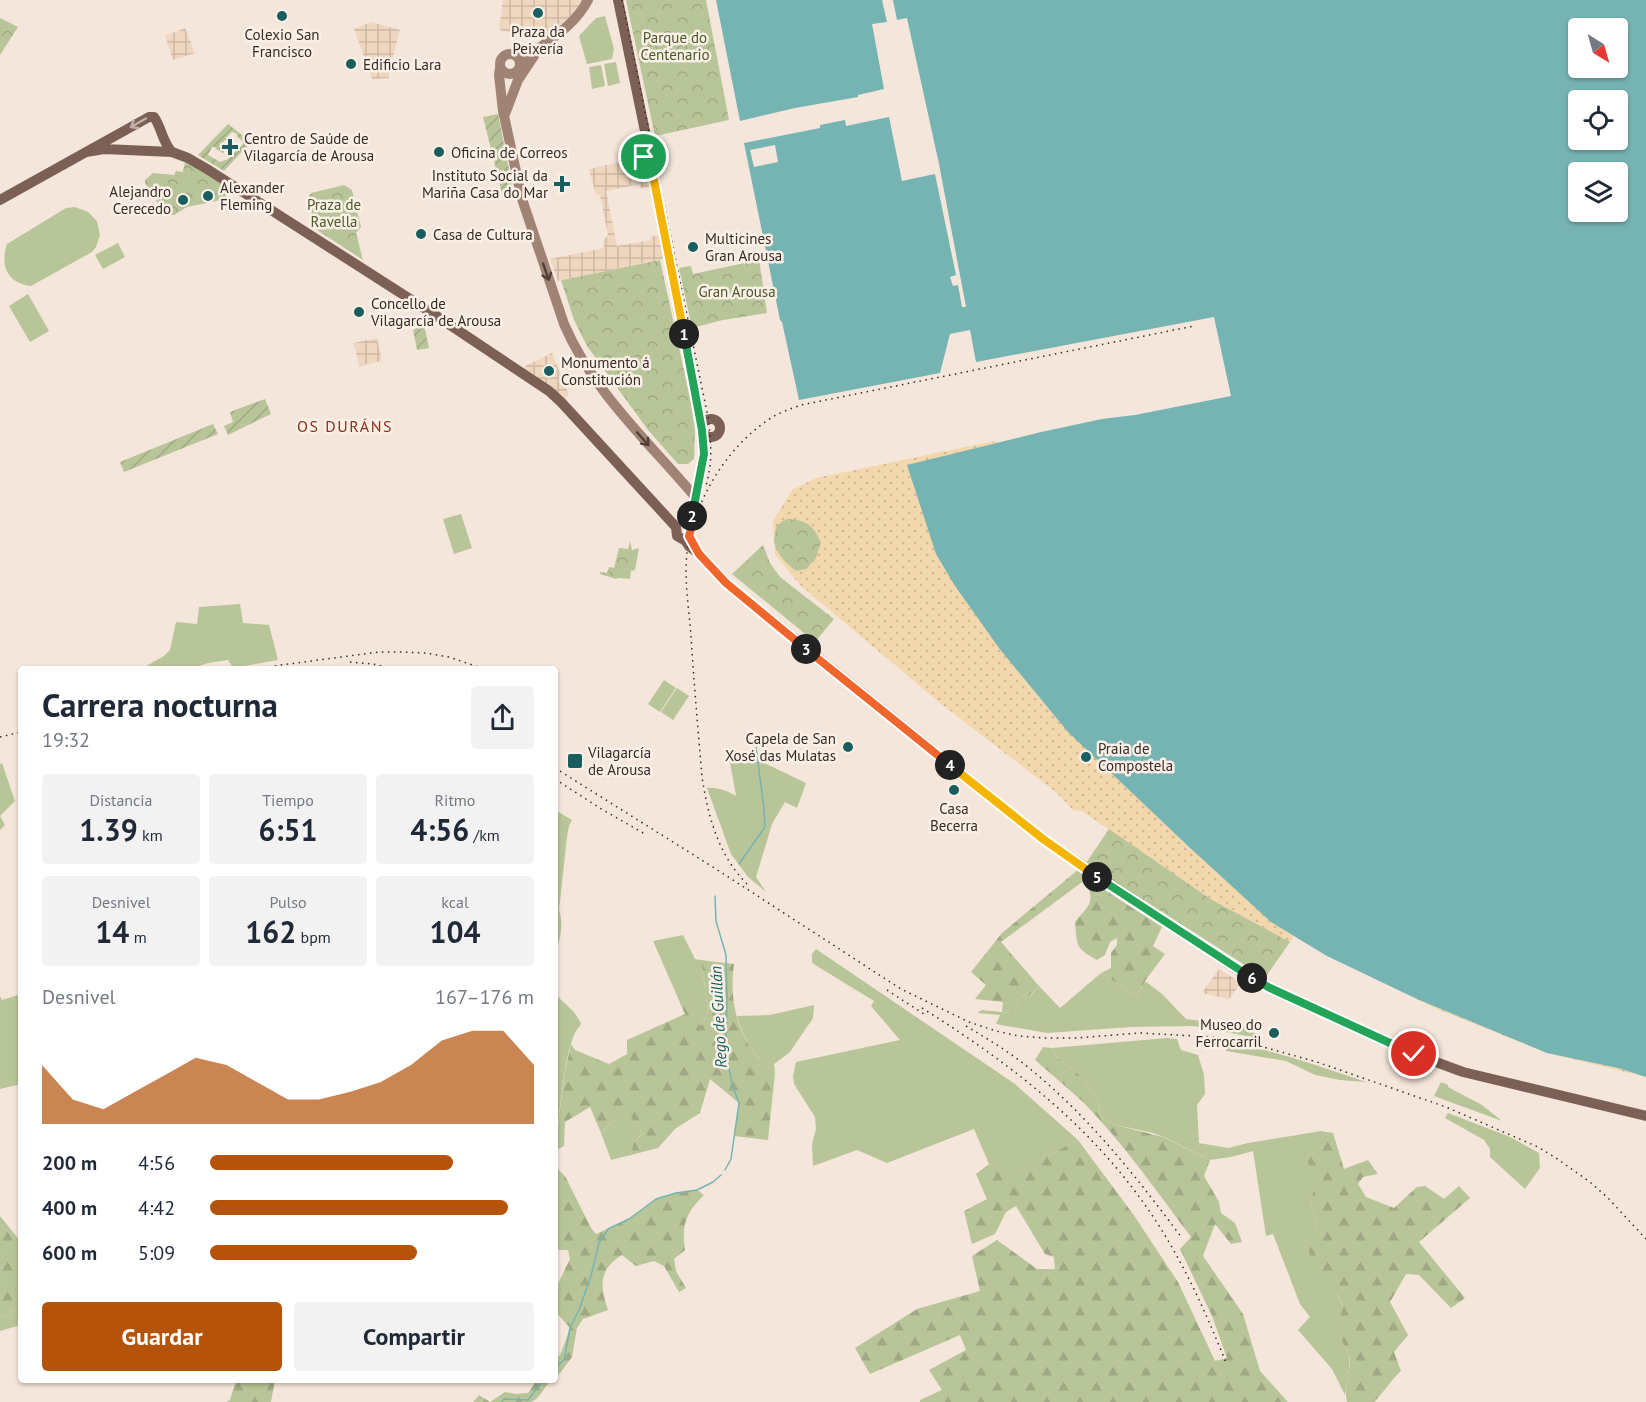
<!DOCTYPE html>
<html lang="es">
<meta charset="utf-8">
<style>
body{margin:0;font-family:"PT Sans",sans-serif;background:#f2f2f3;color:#1f2937;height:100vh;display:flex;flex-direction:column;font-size:22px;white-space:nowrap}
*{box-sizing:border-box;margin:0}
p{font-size:20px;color:#747a83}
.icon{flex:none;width:33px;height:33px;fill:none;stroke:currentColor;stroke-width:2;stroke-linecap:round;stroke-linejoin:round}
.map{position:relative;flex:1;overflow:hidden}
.panel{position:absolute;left:18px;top:666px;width:540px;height:717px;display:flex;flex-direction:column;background:#fff;border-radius:6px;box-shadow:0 2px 4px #0004}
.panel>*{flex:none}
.needle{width:39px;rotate:143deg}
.tools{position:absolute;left:1568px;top:18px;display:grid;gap:12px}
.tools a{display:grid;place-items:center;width:60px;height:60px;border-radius:6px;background:#fff;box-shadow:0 2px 4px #0004;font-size:30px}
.pin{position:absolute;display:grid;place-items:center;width:51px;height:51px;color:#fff;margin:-26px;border:3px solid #fff;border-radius:50%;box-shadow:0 2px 6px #0007}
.km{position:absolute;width:30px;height:30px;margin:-15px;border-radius:50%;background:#222;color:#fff;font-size:16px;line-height:30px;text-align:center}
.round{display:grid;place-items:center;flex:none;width:63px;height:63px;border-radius:6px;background:#f2f2f3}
.summary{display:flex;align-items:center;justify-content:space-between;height:102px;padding:0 24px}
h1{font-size:33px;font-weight:800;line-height:45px}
.metrics{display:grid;grid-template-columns:repeat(3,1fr);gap:9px;height:102px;padding:6px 24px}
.metrics div{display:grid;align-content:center;border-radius:6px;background:#f2f2f3;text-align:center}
.metrics b{font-size:30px;font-weight:800}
.metrics small{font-size:16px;font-weight:400}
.metrics p{font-size:16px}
.chart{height:168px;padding:12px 24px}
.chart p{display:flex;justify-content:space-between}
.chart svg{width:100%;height:108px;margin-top:6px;fill:#b45309;opacity:.7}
.action{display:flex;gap:12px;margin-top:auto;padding:12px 24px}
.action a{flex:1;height:69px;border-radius:6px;background:#b45309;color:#fff;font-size:24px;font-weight:800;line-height:69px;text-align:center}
.action a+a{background:#f2f2f3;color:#1f2937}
ul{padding:0 24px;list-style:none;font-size:20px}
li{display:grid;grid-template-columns:96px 72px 1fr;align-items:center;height:45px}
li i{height:15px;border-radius:8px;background:#b45309}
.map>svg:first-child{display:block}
.grass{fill:#b8c598}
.forest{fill:url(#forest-firs)}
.sand{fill:url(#sand-dots)}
.park{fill:url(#park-crowns)}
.garden{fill:url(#garden-furrows);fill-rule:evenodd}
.plaza{fill:url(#plaza-grid)}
.water{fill:#76b4b3;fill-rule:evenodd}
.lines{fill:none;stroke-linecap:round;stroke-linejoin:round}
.stream{stroke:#76b4b3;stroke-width:1.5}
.secondary{stroke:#a18375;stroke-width:10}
.primary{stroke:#7c6056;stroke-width:10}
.rail{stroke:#382b27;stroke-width:1.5;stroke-dasharray:1.5 4.5;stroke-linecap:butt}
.oneway{stroke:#c2afa6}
.oneway2{stroke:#52413a}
.split-1-casing{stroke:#fff;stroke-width:12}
.split-2-casing{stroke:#fff;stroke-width:12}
.split-3-casing{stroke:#fff;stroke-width:12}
.split-4-casing{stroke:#fff;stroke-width:12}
.split-5-casing{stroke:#fff;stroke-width:12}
.split-6-casing{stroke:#fff;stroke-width:12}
.split-7-casing{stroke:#fff;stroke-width:12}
.split-1{stroke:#f5b400;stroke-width:8}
.split-2{stroke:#22a559;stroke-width:8}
.split-3{stroke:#f0652b;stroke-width:8}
.split-4{stroke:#f0652b;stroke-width:8}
.split-5{stroke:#f5b400;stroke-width:8}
.split-6{stroke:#22a559;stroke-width:8}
.split-7{stroke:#22a559;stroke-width:8}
.poi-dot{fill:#185e5e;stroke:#fbf0e7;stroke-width:2}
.labels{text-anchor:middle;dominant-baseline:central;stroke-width:5;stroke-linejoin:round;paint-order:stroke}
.poi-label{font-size:15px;fill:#382b27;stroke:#fbf0e7;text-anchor:start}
.park-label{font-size:15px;fill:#4a5928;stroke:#fbf0e7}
.neighbourhood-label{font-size:16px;letter-spacing:1.5px;fill:#902d17;stroke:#fbf0e7}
.water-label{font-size:16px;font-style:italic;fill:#185e5e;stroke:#fbf0e7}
</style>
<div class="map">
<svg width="1646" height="1402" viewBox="0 0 1646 1402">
<defs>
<pattern id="forest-firs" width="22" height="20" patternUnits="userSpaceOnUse" patternTransform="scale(1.5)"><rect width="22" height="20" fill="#b8c598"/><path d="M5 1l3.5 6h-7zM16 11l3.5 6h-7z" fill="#9fa983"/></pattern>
<pattern id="sand-dots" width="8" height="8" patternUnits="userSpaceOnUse" patternTransform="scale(1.5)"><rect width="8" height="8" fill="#f3d7ad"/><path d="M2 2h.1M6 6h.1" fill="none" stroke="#d1b995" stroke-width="1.8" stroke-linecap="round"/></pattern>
<pattern id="park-crowns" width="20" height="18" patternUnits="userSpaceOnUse" patternTransform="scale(1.5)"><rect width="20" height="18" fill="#b8c598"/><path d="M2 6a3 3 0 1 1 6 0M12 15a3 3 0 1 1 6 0" fill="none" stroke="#9fa983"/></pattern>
<pattern id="garden-furrows" width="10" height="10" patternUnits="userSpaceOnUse" patternTransform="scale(1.5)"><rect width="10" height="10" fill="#b8c598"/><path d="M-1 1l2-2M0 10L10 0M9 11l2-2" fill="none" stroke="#9fa983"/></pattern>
<pattern id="plaza-grid" width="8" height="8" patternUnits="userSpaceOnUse" patternTransform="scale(1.5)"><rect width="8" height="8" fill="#eed6bf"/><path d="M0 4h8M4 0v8" fill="none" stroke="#cdb8a4"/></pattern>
</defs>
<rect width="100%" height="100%" fill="#f4e6da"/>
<path class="grass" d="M605,16L614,49L612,59L587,64L579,36L596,18Z
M616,62L620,83L608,86L604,64Z
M601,65L605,86L592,89L589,67Z
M75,207L88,212L97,221L100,235L96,247L92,252L31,286C7,283 0,266 7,244L66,208Z
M118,243L125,257L103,269L95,255Z
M28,294L49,331L30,342L9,306Z
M461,514L472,548L454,554L443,519Z
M240,604L243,623L269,625L278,660L233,668L228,660L208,663L191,669H141L164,656L170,650L176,622L197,624L199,607Z
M664,680L676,688L660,712L648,704Z
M677,688L689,696L673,720L661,712Z
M756,759L806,783L797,808L785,802L772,824L756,877L766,892L748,877L731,854L707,788C718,787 727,791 736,796L730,762Z
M2,763L15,801L0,816L5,825L0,830V764Z
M555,810L572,820L569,826L567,837L559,910C564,924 560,941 555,954Z
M683,935L695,959L701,960L708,1011L701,1026L696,1022L692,999L681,1005L653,941Z
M816,949L1015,1084L1078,1140L1012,1175L989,1164L974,1129L887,1163L857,1150L813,1166L812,1144L816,1129L815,1117L794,1084L793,1076L796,1062L900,1040L871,1006L874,1001L812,963V954Z
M1101,973L1137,996L1145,981L1162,994L1186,1019L1250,1027L1258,1038L1193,1026L1131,1027L1047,1033L996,1024L1000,1015L977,1013L982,1010L1011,1013L1020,997L1025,995L1029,997L1039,986L1060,1008Z
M21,994V1084L0,1089V996L2,1000Z
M555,994L574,1012L581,1023L580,1026C566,1037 561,1106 558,1125L555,1122Z
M814,1005L813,1018L790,1052L774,1064L775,1073C755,1058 744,1040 737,1016L770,1015Z
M1167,1038L1177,1039L1181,1050L1198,1055L1204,1075L1205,1094L1197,1105L1199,1143L1228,1148L1248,1143L1321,1131L1333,1133L1322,1180L1311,1201L1315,1215L1316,1233L1338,1296L1343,1307L1339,1323L1340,1337L1349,1354V1369L1345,1395L1332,1369L1298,1330L1310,1317L1300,1304L1273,1234L1266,1236L1253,1151L1231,1157L1210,1160L1166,1138L1153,1133L1112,1124L1100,1115L1099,1101L1082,1077L1057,1057L1052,1048Z
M1226,1042C1274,1050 1319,1066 1366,1082L1340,1080L1315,1075L1286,1061L1226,1051Z
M1441,1082L1448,1085V1087L1482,1105L1502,1121L1434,1096Z
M1448,1113L1510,1137L1539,1153L1540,1168L1525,1189L1490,1157V1149L1484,1140L1445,1118Z
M630,1115L643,1133L633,1143L631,1155L611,1160L601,1133L614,1120Z
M21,1303V1325L0,1331V1317L14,1311Z"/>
<path class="forest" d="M1079,869L1093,874L1001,942L1039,986L1028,997L1025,995L1020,997L1011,1013L1002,1012L1003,1002L975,999L986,985L971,972L1002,933Z
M1095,886L1100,887L1162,927L1153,946L1165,954L1145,981L1137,996L1101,973L1111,968V953L1117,945V938L1110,942L1105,955L1097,960C1075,948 1077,945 1075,922C1085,909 1094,906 1089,889Z
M701,960L734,964C728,1005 740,1047 775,1073L768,1140L734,1136L739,1103L710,1079L700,1113L675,1129L658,1148L631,1155L633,1143L643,1133L630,1116L614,1120L601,1133L590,1107L565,1122L564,1146L555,1151V1122L558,1125L565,1072L571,1044L575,1050L609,1064L627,1054V1040L685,1014L681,1005L692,999L699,1004L700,1015L697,1022L701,1026L708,1011Z
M1043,1047L1052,1048L1057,1057L1082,1077L1099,1101L1100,1115L1112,1124L1163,1137L1210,1160L1204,1176L1219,1202L1221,1213L1235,1223L1242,1242L1231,1244L1215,1224L1203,1256L1243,1314L1260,1371L1288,1402H920V1400L942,1390L929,1370L966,1350L960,1335L870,1374L855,1348L917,1309L980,1291L972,1256L997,1240L1037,1269H1055L1054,1257L1045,1254L1016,1206L1006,1212L995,1234L972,1244L964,1211L987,1199L976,1174L989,1164L1012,1174L1078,1140L1133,1214L1178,1282L1215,1361L1227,1358L1212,1316L1180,1249L1191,1237C1157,1192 1124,1144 1084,1103C1068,1088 1051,1074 1035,1060Z
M1333,1133L1344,1169L1368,1160L1378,1174L1363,1177L1358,1184L1366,1197L1394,1208L1417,1187L1425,1186L1444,1199L1459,1186L1470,1198L1419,1242L1465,1298L1451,1308L1419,1275L1406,1274L1390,1302L1408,1335L1394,1352L1401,1371C1391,1380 1384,1392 1374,1402H1347C1343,1387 1352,1371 1349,1355C1348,1349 1343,1345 1341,1339C1336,1328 1340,1317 1343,1307L1338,1295L1311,1260L1308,1245L1316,1233L1315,1215L1311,1201L1314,1189L1322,1180L1310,1172L1304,1140Z
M555,1166L565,1176L591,1228L596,1234L629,1219L656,1199L676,1193L697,1190L704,1195C686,1213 681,1225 685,1250L674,1259L676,1271L686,1288L679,1292L664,1266L654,1261L636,1266L622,1255C598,1270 600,1286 608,1310L583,1319L577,1328L572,1357L561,1372L555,1377V1361L561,1353L570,1328L555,1311V1290L570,1259L568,1250H555Z
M0,1216L21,1242V1303L14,1311L0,1317Z
M236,1380H275L271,1402H226L230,1400Z
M537,1380H552C544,1386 540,1399 531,1402H473L479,1395L490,1402L505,1392L516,1394L528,1393Z"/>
<path class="sand" d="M995,441L1016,459L1646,1049V1077L1547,1053L1437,1009L1320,952L1294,936L1290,942L1212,900L1082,811L1073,810L1057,793L940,703L800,585L775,554L773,521L792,490L816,478Z"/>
<path class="park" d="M626,0H706L729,120L655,136Z
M0,18L18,27L0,55Z
M185,162L191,164L226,187L228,192L225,198L221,200L187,207L174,215H168L164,213L145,183V180L153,173L174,175L176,171L183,172Z
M344,185L352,190L361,227L356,233L363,260L317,230L307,198L311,193Z
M660,260L690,398L695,430L694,459L688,464H678L648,430L587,346L574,320L561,280Z
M759,260L767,313L723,320L692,328L679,268L691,266L693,274Z
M787,519C806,520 813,525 821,542L816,558L806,569L796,571C786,563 776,554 774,541C774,536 776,530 777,525Z
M630,541L632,550L639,548L635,570L631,571L630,579L618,578L616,579L600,574V572L607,573L609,567L614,568L619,548L628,549Z
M763,545L770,563L780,577L834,619L815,642L732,574Z
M1109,829L1212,900L1290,942L1265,978L1086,863Z"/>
<path class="garden" d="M498,114L513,189L502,193L483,117Z
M228,124L251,142L224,171L198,155ZM232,132L237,134V136L244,143L228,159L220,162L208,155L212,147H215L216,149L223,153L224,152L219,146L225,140L230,145L232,144L226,138Z
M424,325L429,348L417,350L413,330Z
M265,399L271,414L228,435L224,426L233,422L230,412Z
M213,424L218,434L124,472L120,462Z"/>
<path class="plaza" d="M503,0H584L570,19L547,37L502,31L499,28Z
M371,22L400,30L389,71V78L372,79L354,29Z
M185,28L195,53L173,60L165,36Z
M629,160L641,161L644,163L650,187L641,188L640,184L606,191L617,246L651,240V237L659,235L663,259L558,281L550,259L604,248L603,242L608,235L600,195H596L589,169Z
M377,338L382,361L359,366L354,343Z
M552,353L569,395L561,402L522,369L529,364Z
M1219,969L1241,983L1229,999L1202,993Z"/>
<path class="water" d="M716,0H882L887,22L872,24L884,89L858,95V97L795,108L740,121Z
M893,0H1646V1077L1618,1068L1547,1053L1417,999L1327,956L1271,922L1188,846L1068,732L999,648L955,586L936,554L907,465L1041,432L1102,419L1135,415L1231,396L1214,317L976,362L970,330L950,334L940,373L799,400L782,322L780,320L744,143L820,128V125L845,120L846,126L889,117L902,181L935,174L956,275L950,277L953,286L958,285L962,307H966L939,164L907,18L897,20ZM1578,28H1617V68H1578ZM1578,100H1617V140H1578ZM775,145L778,162L754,167L750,150ZM1578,172H1617V212H1578Z"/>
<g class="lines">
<path class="stream" d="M739,864L765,827L764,809L756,747
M715,896L716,921L726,955L727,999L726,1036L727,1059L732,1084L739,1103L731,1159L725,1170
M555,1368L564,1360L570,1328L579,1310L591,1276L599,1243L608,1229L629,1219L656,1199L676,1193L697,1190L713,1182L721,1175
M502,1402L504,1399L528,1400L543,1380"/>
<path class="secondary" d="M500 64a10 10 0 1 1 20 0a10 10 0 1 1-20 0Z
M520,63C544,42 573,29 588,0
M500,68L499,75L503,111L522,199L564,324C593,392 649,442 696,498
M505,114L518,80L534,56"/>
<path class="primary" d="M618,0L647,141
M640 149a8 8 0 1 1 16 0a8 8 0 1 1-16 0Z
M86,152L104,149L172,152L188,158L207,169L435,315L549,391L561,402L676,527L677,536L682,539L688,537
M649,157L702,428
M0,200L149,117H154C162,128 162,142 172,152
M702 428a9 9 0 1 1 18 0a9 9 0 1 1-18 0Z
M684,539L689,546L699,554L731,587L1043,839L1241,972L1270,988L1368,1033L1414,1054L1463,1072L1646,1116
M692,541L689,536L691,529L688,525L694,510L704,454L702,430"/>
<path class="rail" d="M622,0L708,417C711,441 713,462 706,485
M350,662L373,664L394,669
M310,668L334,669
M251,669L379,652H401L426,653L449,657L484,669
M555,713L556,714
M0,737L21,732
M555,768L716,869L901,989L969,1022L996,1031L1019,1036L1044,1038H1076L1140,1033L1214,1037L1249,1043L1317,1062L1446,1107L1538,1147L1556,1158L1590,1182L1608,1198L1646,1239
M555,779L603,810L645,834
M747,884C718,855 708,816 702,777C698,730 694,683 691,636C689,609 684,580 687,553C694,502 725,449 768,420C778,413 790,409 801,405L1194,326
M887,990L927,1016
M922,1008C1016,1067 1101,1133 1161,1229C1188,1272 1208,1318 1227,1365
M966,1026C986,1038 1006,1050 1024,1064C1086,1113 1135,1175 1182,1238"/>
</g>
<defs><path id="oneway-shaft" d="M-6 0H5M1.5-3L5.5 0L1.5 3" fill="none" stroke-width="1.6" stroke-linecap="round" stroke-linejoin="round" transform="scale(1.5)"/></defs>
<use class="oneway" href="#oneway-shaft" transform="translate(138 123) rotate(150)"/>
<g class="oneway2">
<use href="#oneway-shaft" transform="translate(546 272) rotate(71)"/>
<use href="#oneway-shaft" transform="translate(643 439) rotate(48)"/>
</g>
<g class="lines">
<g class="split-1-casing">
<path id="split-1" d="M644,157L649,158L651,165L684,334"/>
</g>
<g class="split-2-casing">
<path id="split-2" d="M684,334L702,430L704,454L692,516"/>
</g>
<g class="split-3-casing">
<path id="split-3" d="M692,516L688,525L691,529L689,536L699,554L726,583L806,649"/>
</g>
<g class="split-4-casing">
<path id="split-4" d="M806,649L950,765"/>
</g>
<g class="split-5-casing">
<path id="split-5" d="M950,765L1043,839L1097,877"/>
</g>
<g class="split-6-casing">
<path id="split-6" d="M1097,877L1252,978"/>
</g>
<g class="split-7-casing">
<path id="split-7" d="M1252,978L1270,988L1414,1054"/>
</g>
<use href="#split-1" class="split-1"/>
<use href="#split-2" class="split-2"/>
<use href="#split-3" class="split-3"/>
<use href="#split-4" class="split-4"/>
<use href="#split-5" class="split-5"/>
<use href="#split-6" class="split-6"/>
<use href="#split-7" class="split-7"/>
</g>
<g class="poi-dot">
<circle cx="538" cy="13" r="6"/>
<circle cx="282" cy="16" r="6"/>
<circle cx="351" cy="64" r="6"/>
<path d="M227 138h6v6h6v6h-6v6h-6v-6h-6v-6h6z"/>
<circle cx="439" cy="152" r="6"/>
<path d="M559 175h6v6h6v6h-6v6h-6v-6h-6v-6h6z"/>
<circle cx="208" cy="196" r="6"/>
<circle cx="183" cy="200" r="6"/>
<circle cx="421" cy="234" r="6"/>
<circle cx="693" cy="247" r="6"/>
<circle cx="359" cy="312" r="6"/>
<circle cx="549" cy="371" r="6"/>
<circle cx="848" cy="747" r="6"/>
<circle cx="1086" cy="757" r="6"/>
<rect x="567" y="753" width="16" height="16" rx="3"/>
<circle cx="954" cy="790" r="6"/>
<circle cx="1274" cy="1033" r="6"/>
</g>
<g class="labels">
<g class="poi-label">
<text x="538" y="31" text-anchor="middle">Praza da<tspan x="538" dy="17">Peixería</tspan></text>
<text x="282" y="34" text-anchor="middle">Colexio San<tspan x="282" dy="17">Francisco</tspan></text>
<text x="363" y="64">Edificio Lara</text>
<text x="244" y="138">Centro de Saúde de<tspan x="244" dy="17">Vilagarcía de Arousa</tspan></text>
<text x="451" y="152">Oficina de Correos</text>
<text x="548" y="175" text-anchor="end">Instituto Social da<tspan x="548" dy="17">Mariña Casa do Mar</tspan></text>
<text x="220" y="187">Alexander<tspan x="220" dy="17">Fleming</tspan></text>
<text x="171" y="191" text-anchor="end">Alejandro<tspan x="171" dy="17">Cerecedo</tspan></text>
<text x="433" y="234">Casa de Cultura</text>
<text x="705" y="238">Multicines<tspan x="705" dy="17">Gran Arousa</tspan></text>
<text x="371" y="303">Concello de<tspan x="371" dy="17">Vilagarcía de Arousa</tspan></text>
<text x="561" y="362">Monumento á<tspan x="561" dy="17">Constitución</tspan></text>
<text x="836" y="738" text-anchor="end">Capela de San<tspan x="836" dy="17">Xosé das Mulatas</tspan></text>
<text x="1098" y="748">Praia de<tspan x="1098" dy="17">Compostela</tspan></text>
<text x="588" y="752">Vilagarcía<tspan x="588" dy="17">de Arousa</tspan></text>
<text x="954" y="808" text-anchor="middle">Casa<tspan x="954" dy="17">Becerra</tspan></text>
<text x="1262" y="1024" text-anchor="end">Museo do<tspan x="1262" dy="17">Ferrocarril</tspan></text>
</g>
<g class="park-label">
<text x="675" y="37">Parque do<tspan x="675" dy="17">Centenario</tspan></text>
<text x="334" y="204">Praza de<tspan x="334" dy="17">Ravella</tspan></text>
<text x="737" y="291">Gran Arousa</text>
</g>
<g class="neighbourhood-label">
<text x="345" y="426">OS DURÁNS</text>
</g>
<g class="water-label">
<text transform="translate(718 1017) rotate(-93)">Rego de Guillán</text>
</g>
</g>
</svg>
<div class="tools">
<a><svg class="needle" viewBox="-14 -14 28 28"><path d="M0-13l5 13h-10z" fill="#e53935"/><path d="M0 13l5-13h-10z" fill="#747a83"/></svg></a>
<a><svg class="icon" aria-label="locate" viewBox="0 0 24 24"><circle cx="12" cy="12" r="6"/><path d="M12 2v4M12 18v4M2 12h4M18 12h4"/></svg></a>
<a><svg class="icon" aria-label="layers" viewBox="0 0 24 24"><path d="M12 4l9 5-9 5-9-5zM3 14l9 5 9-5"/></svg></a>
</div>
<div class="pin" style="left:644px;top:157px;background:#1e9e55"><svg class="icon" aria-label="arrive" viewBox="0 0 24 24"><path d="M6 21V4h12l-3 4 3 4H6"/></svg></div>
<div class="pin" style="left:1414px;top:1054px;background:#d93025"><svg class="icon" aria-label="check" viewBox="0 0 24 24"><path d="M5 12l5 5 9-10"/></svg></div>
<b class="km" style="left:684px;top:334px">1</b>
<b class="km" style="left:692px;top:516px">2</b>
<b class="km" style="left:806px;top:649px">3</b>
<b class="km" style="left:950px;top:765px">4</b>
<b class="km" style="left:1097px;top:877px">5</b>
<b class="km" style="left:1252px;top:978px">6</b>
<section class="panel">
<div class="summary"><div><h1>Carrera nocturna</h1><p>19:32</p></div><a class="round"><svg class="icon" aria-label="share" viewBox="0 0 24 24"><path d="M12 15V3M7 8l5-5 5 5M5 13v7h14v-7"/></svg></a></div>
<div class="metrics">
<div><p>Distancia</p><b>1.39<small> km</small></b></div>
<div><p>Tiempo</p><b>6:51</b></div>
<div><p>Ritmo</p><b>4:56<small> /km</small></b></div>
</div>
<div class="metrics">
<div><p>Desnivel</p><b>14<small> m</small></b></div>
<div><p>Pulso</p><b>162<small> bpm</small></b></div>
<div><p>kcal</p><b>104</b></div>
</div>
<div class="chart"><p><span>Desnivel</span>167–176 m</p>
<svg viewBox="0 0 160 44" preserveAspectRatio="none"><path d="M0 44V20L10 34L20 38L30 31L40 24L50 17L60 20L70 27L80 34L90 34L100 31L110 27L120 20L130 10L140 6L150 6L160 20V44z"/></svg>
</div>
<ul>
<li><b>200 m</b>4:56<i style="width:75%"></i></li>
<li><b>400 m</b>4:42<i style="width:92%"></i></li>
<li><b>600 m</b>5:09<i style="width:64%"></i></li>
</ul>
<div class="action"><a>Guardar</a><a>Compartir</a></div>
</section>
</div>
